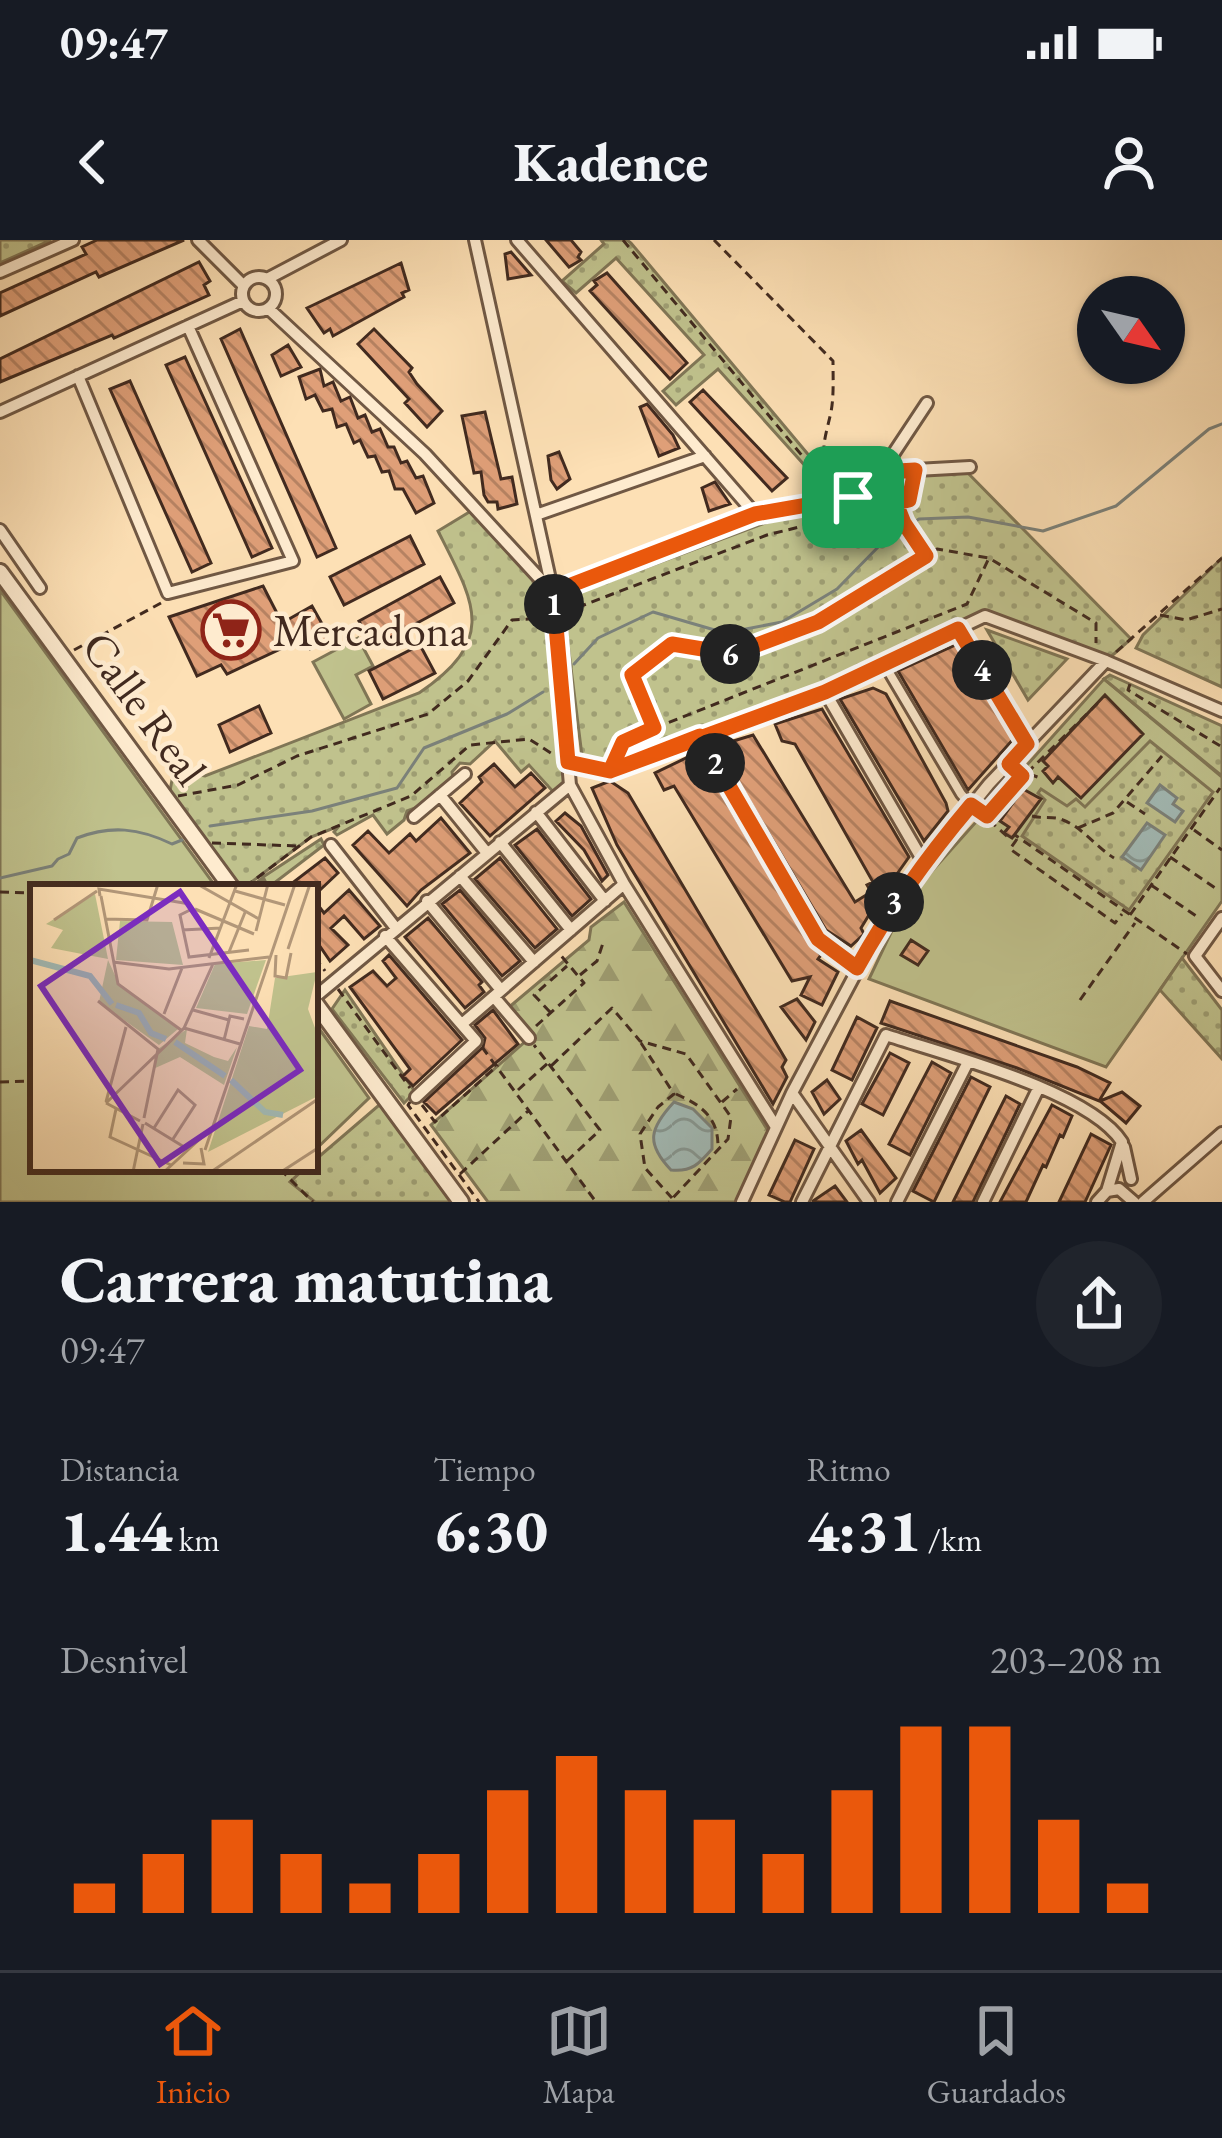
<!DOCTYPE html>
<html lang="es">
<meta charset="utf-8">
<style>
body{margin:0;font-family:"EB Garamond",serif;background:#20242c;color:#f1f3f6;height:100vh;display:flex;flex-direction:column;font-size:45px;white-space:nowrap}
*{box-sizing:border-box;margin:0}
p{font-size:39px;color:#9ea1a6}
.icon{flex:none;width:66px;height:66px;fill:none;stroke:currentColor;stroke-width:2;stroke-linecap:round;stroke-linejoin:round}
.map{position:relative;height:962px;overflow:hidden}
.sheet{display:flex;flex-direction:column;background:#171b24;flex:1}
.sheet>*{flex:none}
.needle{width:78px;rotate:124deg}
.fabs{position:absolute;left:1077px;top:36px;display:grid;gap:24px}
.fabs a{display:grid;place-items:center;width:108px;height:108px;border-radius:50%;background:#171b24;box-shadow:0 3px 9px #0004;font-size:60px}
.pin{position:absolute;display:grid;place-items:center;width:102px;height:102px;color:#fff;margin:-51px;border-radius:24px;box-shadow:0 6px 18px #0006}
.km{position:absolute;width:60px;height:60px;margin:-30px;border-radius:50%;background:#222;color:#fff;font-size:33px;line-height:60px;text-align:center}
.round{display:grid;place-items:center;flex:none;width:126px;height:126px;border-radius:63px;background:#20242c}
.overview{display:flex;align-items:center;justify-content:space-between;height:204px;padding:0 60px}
h1{font-size:66px;font-weight:800;line-height:90px}
.metrics{display:grid;grid-template-columns:repeat(3,1fr);gap:18px;height:204px;padding:12px 60px}
.metrics div{display:grid;align-content:center}
.metrics b{font-size:60px;font-weight:800}
.metrics small{font-size:33px;font-weight:400}
.metrics p{font-size:33px}
.chart{height:336px;padding:24px 60px}
.chart p{display:flex;justify-content:space-between}
.chart svg{width:100%;height:216px;margin-top:12px;stroke:#ea580c;stroke-width:6}
.status{display:flex;justify-content:space-between;align-items:center;height:84px;padding:0 60px;background:#171b24;direction:ltr}
.status svg{height:33px;fill:currentColor}
header{display:flex;justify-content:space-between;align-items:center;height:156px;padding:0 60px;background:#171b24;font-size:54px;font-weight:800}
.tabs{display:flex;justify-content:space-around;align-items:center;height:168px;border-top:3px solid #363941;background:#171b24;font-size:33px;color:#9ea1a6}
.tabs a{display:grid;justify-items:center;gap:6px}
.tabs .selected{color:#ea580c}
.map>svg:first-child{display:block}
.green{fill:#c0c28d;stroke:#807656;stroke-width:3}
.forest{fill:url(#forest-firs);stroke:#807656;stroke-width:3}
.park{fill:url(#park-dots);stroke:#807656;stroke-width:3}
.water{fill:url(#water-waves);stroke:#7b817a;stroke-width:3}
.lines{fill:none;stroke-linecap:round;stroke-linejoin:round}
.stream{stroke:#7b817a;stroke-width:3}
.building{fill:url(#building-back-hatch);stroke:#412a1f;stroke-width:3}
.pedestrian-casing{stroke:#705844;stroke-width:14}
.minor-casing{stroke:#705844;stroke-width:16}
.tertiary-casing{stroke:#705844;stroke-width:20}
.path{stroke:#412a1f;stroke-width:3;stroke-dasharray:9 6;stroke-linecap:butt}
.pedestrian{stroke:#feebcf;stroke-width:8}
.minor{stroke:#feebcf;stroke-width:10}
.tertiary{stroke:#feebcf;stroke-width:14}
.route-casing{stroke:#fff;stroke-width:24}
.route{stroke:#ea580c;stroke-width:15}
.labels{text-anchor:middle;dominant-baseline:central;stroke-width:9;stroke-linejoin:round;paint-order:stroke}
.poi-label{font-size:45px;fill:#412a1f;stroke:#feebcf;text-anchor:start}
.street-label{font-size:45px;fill:#412a1f;stroke:#feebcf}
.inset-river{fill:none;stroke:#a2bbb7;stroke-width:6}
.inset-road{fill:none;stroke:#b29779;stroke-width:3}
.view{fill:#7b2cbf;fill-opacity:0.15;stroke:#7b2cbf;stroke-width:6}
.inset-edge{fill:none;stroke:#412a1f;stroke-width:6}
</style>
<div class="status"><b>09:47</b><svg viewBox="0 0 49 12"><path d="M0 12V9h3v3zM5 12V6h3v6zM10 12V3h3v9zM15 12V0h3v12zM26 1h20v11H26zM47 4h2v5h-2z"/></svg></div>
<header><svg class="icon" aria-label="back" viewBox="0 0 24 24"><path d="M15 5l-7 7 7 7"/></svg>Kadence<svg class="icon" aria-label="person" viewBox="0 0 24 24"><circle cx="12" cy="8" r="4"/><path d="M4 21q1-7 8-7t8 7"/></svg></header>
<div class="map">
<svg width="1222" height="962" viewBox="0 0 1222 962">
<defs>
<pattern id="forest-firs" width="22" height="20" patternUnits="userSpaceOnUse" patternTransform="scale(3)"><rect width="22" height="20" fill="#c0c28d"/><path d="M5 1l3.5 6h-7zM16 11l3.5 6h-7z" fill="#9e9e73"/></pattern>
<pattern id="park-dots" width="8" height="8" patternUnits="userSpaceOnUse" patternTransform="scale(3)"><rect width="8" height="8" fill="#c0c28d"/><path d="M2 2h.1M6 6h.1" fill="none" stroke="#9e9e73" stroke-width="1.8" stroke-linecap="round"/></pattern>
<pattern id="water-waves" width="16" height="10" patternUnits="userSpaceOnUse" patternTransform="scale(3)"><rect width="16" height="10" fill="#a2bbb7"/><path d="M0 5q4-4 8 0t8 0" fill="none" stroke="#869894"/></pattern>
<pattern id="building-back-hatch" width="6" height="6" patternUnits="userSpaceOnUse" patternTransform="scale(3)"><rect width="6" height="6" fill="#df9f78"/><path d="M-1 5l2 2M0 0l6 6M5-1l2 2" fill="none" stroke="#b68262"/></pattern>
</defs>
<rect width="100%" height="100%" fill="#fde0b5"/>
<filter id="stains"><feTurbulence type="fractalNoise" baseFrequency=".00167" numOctaves="4"/><feColorMatrix values="0 0 0 0 .2 0 0 0 0 .09 0 0 0 0 .02 0 0 0 .5 -.17"/></filter>
<radialGradient id="worn" r=".72"><stop offset=".6" stop-color="#630" stop-opacity="0"/><stop offset="1" stop-color="#630" stop-opacity=".3"/></radialGradient>
<path class="green" d="M0,350L216,647H33V929H295L327,962H0Z
M358,398L373,426L356,435L371,464L344,479L313,422Z
M1104,439L1222,537V661L1106,827L869,739L907,659Z
M315,783L369,858L315,910Z"/>
<path class="forest" d="M624,662L772,897L739,962H488L431,885L528,799L508,768L589,700L591,687Z"/>
<path class="park" d="M0,0H51L0,23Z
M601,0H627L631,3L832,243L826,249L718,129L676,165L663,151L704,115L616,18L576,53L562,41L604,4Z
M962,227L1131,399L1106,421L985,376L825,452L610,531L582,516L564,372L569,356L768,282L861,263L902,239Z
M476,268L553,353L559,517L568,522L570,545L557,556L529,525L521,532L495,501L470,524L460,523L452,532L453,538L418,567L407,571L404,580L387,594L373,575L337,595L334,592L339,586L311,597L245,647H237L170,551L172,540L182,532L205,536L419,453C498,399 475,364 438,291Z
M1222,318V447L1136,408L1143,395Z
M987,390L1067,419L1028,460Z
M1110,435L1222,486V536L1104,439Z
M1150,501L1213,552L1129,670L1022,596L1045,560L1038,553L1041,549L1067,566L1076,559L1085,567Z
M321,599L324,605L269,647H251L261,639L267,645L263,637Z
M1182,718L1222,770V819L1160,750Z
M345,750L415,852L404,863L332,769Z
M385,860L454,962H315L290,942L304,929H315V920Z"/>
<path class="water" d="M1160,545L1177,558L1173,564L1183,571L1175,582L1147,563Z
M1147,583L1165,595L1141,630L1122,617Z
M674,862L693,869L712,888V909C699,924 692,932 671,930C645,903 650,888 674,862Z"/>
<g class="lines">
<path class="stream" d="M911,284L919,279L968,277L1043,291L1116,266L1209,189L1222,184
M574,424L598,398L653,372L725,393L782,382L837,349L885,300L901,290
M210,586L312,571L397,548L424,508L507,474L543,452
M0,638L52,626L58,619L69,614L77,598C111,585 139,588 172,604L182,600"/>
</g>
<path class="building" d="M97,0H184L99,37L96,32L0,76V53L86,14L82,7Z
M546,0H571L581,12L578,17L581,20L569,27Z
M511,12L531,35L508,39L505,14Z
M199,22L210,41L204,45L209,55L114,98L112,95L0,142V119Z
M401,23L409,50L402,53L404,57L333,96L330,89L324,93L307,68Z
M607,33L687,123L670,139L590,51L597,45L594,41Z
M240,89L336,308L317,317L221,99Z
M374,89L412,128L409,132L417,144L442,171L427,187L405,163L409,159L358,104Z
M288,105L301,127L281,136L272,115Z
M185,117L272,308L252,317L166,125Z
M320,129L324,146L333,142L341,161L350,157L358,178L365,175L372,192L380,189L388,207H394L401,223L407,221L416,238L423,236L434,263L416,273L403,249H395L389,231L382,232L375,216L368,217L360,200L354,203L346,184L337,187L332,169L323,171L315,155L306,159L299,137Z
M130,141L211,323L192,332L110,149Z
M703,150L787,238L772,251L690,162Z
M647,164L673,195L679,208L659,216L640,167Z
M485,172L501,239L512,237L517,264L498,269L497,262H488L484,255L481,232L474,233L462,176Z
M559,212L570,239L557,249L551,240L548,216Z
M715,242L730,264L709,271L702,248Z
M410,296L424,324L344,365L330,337Z
M440,337L454,363L373,407L359,381Z
M263,346L282,383L312,366L330,398L310,409L304,398L227,434L221,425L197,436L169,377Z
M960,403L1016,496L968,550L898,431Z
M420,405L435,433L383,459L369,431Z
M873,448L886,454L946,563L948,571L924,601L840,459Z
M1105,455L1143,494L1081,558L1058,537L1053,543L1043,531L1048,526L1043,521Z
M259,466L271,493L230,512L219,485Z
M822,469L909,617L875,665L861,688L864,694L851,706L826,690L717,506L753,495L855,662L871,652L867,645L873,642L795,504L782,501L775,484Z
M688,517H700L810,704L821,715L818,719L838,732L822,765L801,755L810,737L792,741L674,546L664,550L655,533Z
M494,524L515,547L531,533L545,548L490,596L460,563L482,542L479,537Z
M610,541L628,553L786,820L782,827L787,837L773,864L617,605L592,548Z
M1023,549L1041,559L1012,598L1004,593L1009,587L1000,581Z
M565,573L581,586L608,635L602,641L584,610L556,581Z
M441,578L470,613L421,650L407,666L353,605L368,591L389,613L410,594L416,601Z
M537,589L591,659L572,676L515,605Z
M325,618L338,633L320,650L287,647Z
M500,618L557,689L535,708L475,639Z
M349,650L380,686L364,699L344,676L331,688L348,705L330,721L315,699V675L321,669L324,673Z
M460,650L520,721L502,736L442,664Z
M428,678L482,742L479,745L484,752L465,768L405,697Z
M911,700L928,711L918,725L901,715Z
M389,715L462,800L413,846L403,836L410,829L350,747L373,731L387,746L396,738L383,721Z
M797,759L815,782L806,800L781,767Z
M890,761L1077,827L1110,843L1099,861L1017,828L881,783Z
M493,770L518,804L436,874L424,862L483,807L485,798L475,785Z
M857,777L877,788L852,840L832,830Z
M890,813L909,823L883,875L862,864Z
M932,822L951,833L910,915L889,904Z
M971,837L990,847L934,962L913,951Z
M827,840L840,859L824,874L812,852Z
M1122,852L1140,866L1126,883L1100,861Z
M1006,856L1020,864L973,962H953Z
M1052,865L1072,876L1063,897L1060,895L1046,927L1043,925L1026,962H1000Z
M861,890L896,938L880,953L862,920L858,924L846,901Z
M1091,894L1111,905L1085,962H1059Z
M795,900L814,909L790,962H785L769,955Z
M835,946L847,962H813V961Z"/>
<g class="lines">
<g class="pedestrian-casing">
<path id="pedestrian" d="M884,424L961,554L971,565"/>
</g>
<g class="minor-casing">
<path id="minor" d="M198,0L244,46
M475,0L553,353L570,545L624,644L776,887
M517,0L755,274
M0,32L73,0
M242 54a17 17 0 1 1 34 0a17 17 0 1 1-34 0Z
M267,39L341,0
M269,69L425,214L553,353L755,274L853,257L898,231L970,227
M78,136L168,353L293,321L188,86
M0,172L243,61
M874,243L927,163
M536,275L705,216
M0,290L40,348
M825,452L923,621
M700,496L818,699L857,728
M568,522L610,531L825,452L985,376L1106,421L1222,471
M440,555L487,613
M536,572L605,661
M414,577L465,534
M500,602L571,690
M331,605L395,687
M460,636L534,722
M427,661L501,750
M1222,678L1195,716L1222,751
M385,696L476,801L416,857
M315,757L570,545
M494,757L529,798
M462,784L624,644
M792,853L869,962
M1124,907L1131,939
M742,962L792,853L893,663L989,544L1106,421
M802,962L886,795C946,815 1089,851 1122,902L1107,951
M897,962L968,822
M983,962L1038,849
M1097,962L1107,951L1119,949L1134,962
M1143,962L1222,893"/>
</g>
<g class="tertiary-casing">
<path id="tertiary" d="M0,332L231,647
M315,763L461,962"/>
</g>
<path class="path" d="M623,0L829,248
M714,0L833,121C833,137 834,156 831,172C823,208 816,216 844,247
M890,250L904,283L925,315
M1160,375L1186,380L1222,369
M566,377L576,368L767,295L909,260L914,238
M963,398L1020,493
M74,410L161,363
M1116,412L1222,318
M1130,444L1128,450L1222,507
M655,488L967,364L989,318
M616,518L624,502L654,489L631,435L672,404L733,414L818,382L937,309L989,318L1096,383V403
M1027,533L1101,460
M1029,534L1043,539
M178,556L238,545L297,516L428,474L468,441L512,380L544,378
M1127,562L1145,574
M978,570L1010,599L1015,595L1187,714
M988,575L1022,536L1014,529
M1032,576C1043,579 1054,576 1063,580C1082,587 1096,607 1114,618
M1078,588L1113,573L1162,516
M1194,590L1222,610
M1017,599L1010,609L1115,683L1122,674
M212,603L298,606
M1170,617L1218,650
M1151,645L1199,678
M245,647L311,597L411,556L470,505L529,499L554,515
M0,652L33,653
M1130,675L1220,548
M315,717L325,731
M580,735L597,721L603,703
M338,749L410,848
M1080,760L1135,683
M550,772L534,755L567,726
M536,786L584,743L558,712
M641,803L674,854L658,867L640,894L645,928L672,958
M482,807L596,962
M0,842L33,841
M518,850L548,823L534,805
M676,854C701,865 718,877 718,906
M410,862L408,865L479,962
M722,862L737,849
M422,865L435,882L498,825
M567,921L600,890L548,823L551,826L612,768L640,801L686,814L731,877L728,899L669,962
M280,929L313,962
M460,934L528,871"/>
<use href="#pedestrian" class="pedestrian"/>
<use href="#minor" class="minor"/>
<use href="#tertiary" class="tertiary"/>
</g>
<g class="lines">
<g class="route-casing">
<path id="route" d="M853,257L755,274L553,352L568,522L610,531L700,496L818,699L857,728C890,668 927,617 971,565L987,576L1022,536L1009,524L1027,504L958,389L825,452L610,531L623,502L654,488L632,435L672,404L733,414L818,382L926,316L904,283L896,263L909,260L915,230L898,231L853,257"/>
</g>
<use href="#route" class="route"/>
</g>
<defs>
<g id="supermarket-ring" transform="scale(3)"><circle r="9.5" fill="#feebcf" stroke="#8f2418" stroke-width="1.5"/><path d="M-6-5.5h2.5l.6 2H6L4.5 2H-2.5L-4.4-4H-6ZM-1.5 3.2a1.3 1.3 0 1 0 .1 0ZM3 3.2a1.3 1.3 0 1 0 .1 0Z" fill="#8f2418"/></g>
</defs>
<g fill-rule="evenodd">
<use href="#supermarket-ring" x="231" y="390"/>
</g>
<g class="labels">
<g class="poi-label">
<text x="273" y="390">Mercadona</text>
</g>
<g class="street-label">
<text transform="translate(145 468) rotate(54)">Calle Real</text>
</g>
</g>
<g transform="translate(30 644)">
<rect width="288" height="288" fill="#fde0b5"/>
<path d="M90,37L142,38L153,81L86,76ZM287,88L278,125L288,152V212L178,268L219,142L237,145L245,94Z" fill="#c0c28d"/>
<path d="M236,76L217,130L166,124L185,80Z" fill="#c0c28d"/>
<path d="M65,10L78,75L21,64L33,46L16,40ZM78,76L89,100L148,145L129,161L69,118ZM157,145L155,159L184,173L198,177L207,163L194,201L150,173L123,185L128,165Z" fill="#c0c28d"/>
<path class="inset-river" d="M0,76L60,92L82,120M86,121L109,129L121,149L136,155M145,158L195,192M201,196L235,228L253,231"/>
<path class="inset-road" d="M169,1L229,35M205,7L255,21M70,12L69,5L160,20M71,12L88,100L151,146M165,25L224,50M160,26L150,31L159,73L219,66M75,35L117,36L128,0M24,36L67,7M152,46L191,44M226,47L238,0M258,65L280,0M199,68L216,26M246,71L245,92L256,94L261,69M179,74L207,0M83,78L139,85L239,73M68,117L128,165L114,234M163,126L199,136M134,130L152,84M154,144L210,160M194,156L200,132L214,135M76,218L96,143M76,219L154,144L183,80M76,219L110,237M86,225L80,253L141,281M115,239L159,266M124,244L148,206L165,221L143,255M175,266L265,0M153,279L174,280L171,264M103,288L113,240M134,288L172,253M181,288L288,215M251,288L288,264"/>
<path class="view" d="M150,8L270,186L130,280L11,102Z"/>
<rect width="288" height="288" class="inset-edge"/>
</g>
<rect width="100%" height="100%" filter="url(#stains)"/>
<rect width="100%" height="100%" fill="url(#worn)"/>
</svg>
<div class="fabs">
<a><svg class="needle" viewBox="-14 -14 28 28"><path d="M0-13l5 13h-10z" fill="#e53935"/><path d="M0 13l5-13h-10z" fill="#9ea1a6"/></svg></a>
</div>
<div class="pin" style="left:853px;top:257px;background:#1e9e55"><svg class="icon" aria-label="arrive" viewBox="0 0 24 24"><path d="M6 21V4h12l-3 4 3 4H6"/></svg></div>
<b class="km" style="left:554px;top:364px">1</b>
<b class="km" style="left:715px;top:523px">2</b>
<b class="km" style="left:894px;top:662px">3</b>
<b class="km" style="left:982px;top:430px">4</b>
<b class="km" style="left:730px;top:414px">6</b>
</div>
<section class="sheet">
<div class="overview"><div><h1>Carrera matutina</h1><p>09:47</p></div><a class="round"><svg class="icon" aria-label="share" viewBox="0 0 24 24"><path d="M12 15V3M7 8l5-5 5 5M5 13v7h14v-7"/></svg></a></div>
<div class="metrics">
<div><p>Distancia</p><b>1.44<small> km</small></b></div>
<div><p>Tiempo</p><b>6:30</b></div>
<div><p>Ritmo</p><b>4:31<small> /km</small></b></div>
</div>
<div class="chart"><p><span>Desnivel</span>203–208 m</p>
<svg viewBox="0 0 160 44" preserveAspectRatio="none"><path d="M5 44V38M15 44V32M25 44V25M35 44V32M45 44V38M55 44V32M65 44V19M75 44V12M85 44V19M95 44V25M105 44V32M115 44V19M125 44V6M135 44V6M145 44V25M155 44V38"/></svg>
</div>
</section>
<nav class="tabs">
<a class="selected"><svg class="icon" aria-label="home" viewBox="0 0 24 24"><path d="M3 11l9-7 9 7M6 9v11h12V9"/></svg>Inicio</a>
<a><svg class="icon" aria-label="map" viewBox="0 0 24 24"><path d="M3 6l6-2 6 2 6-2v14l-6 2-6-2-6 2zM9 4v14M15 6v14"/></svg>Mapa</a>
<a><svg class="icon" aria-label="saved" viewBox="0 0 24 24"><path d="M7 4h10v16l-5-4-5 4z"/></svg>Guardados</a>
</nav>
